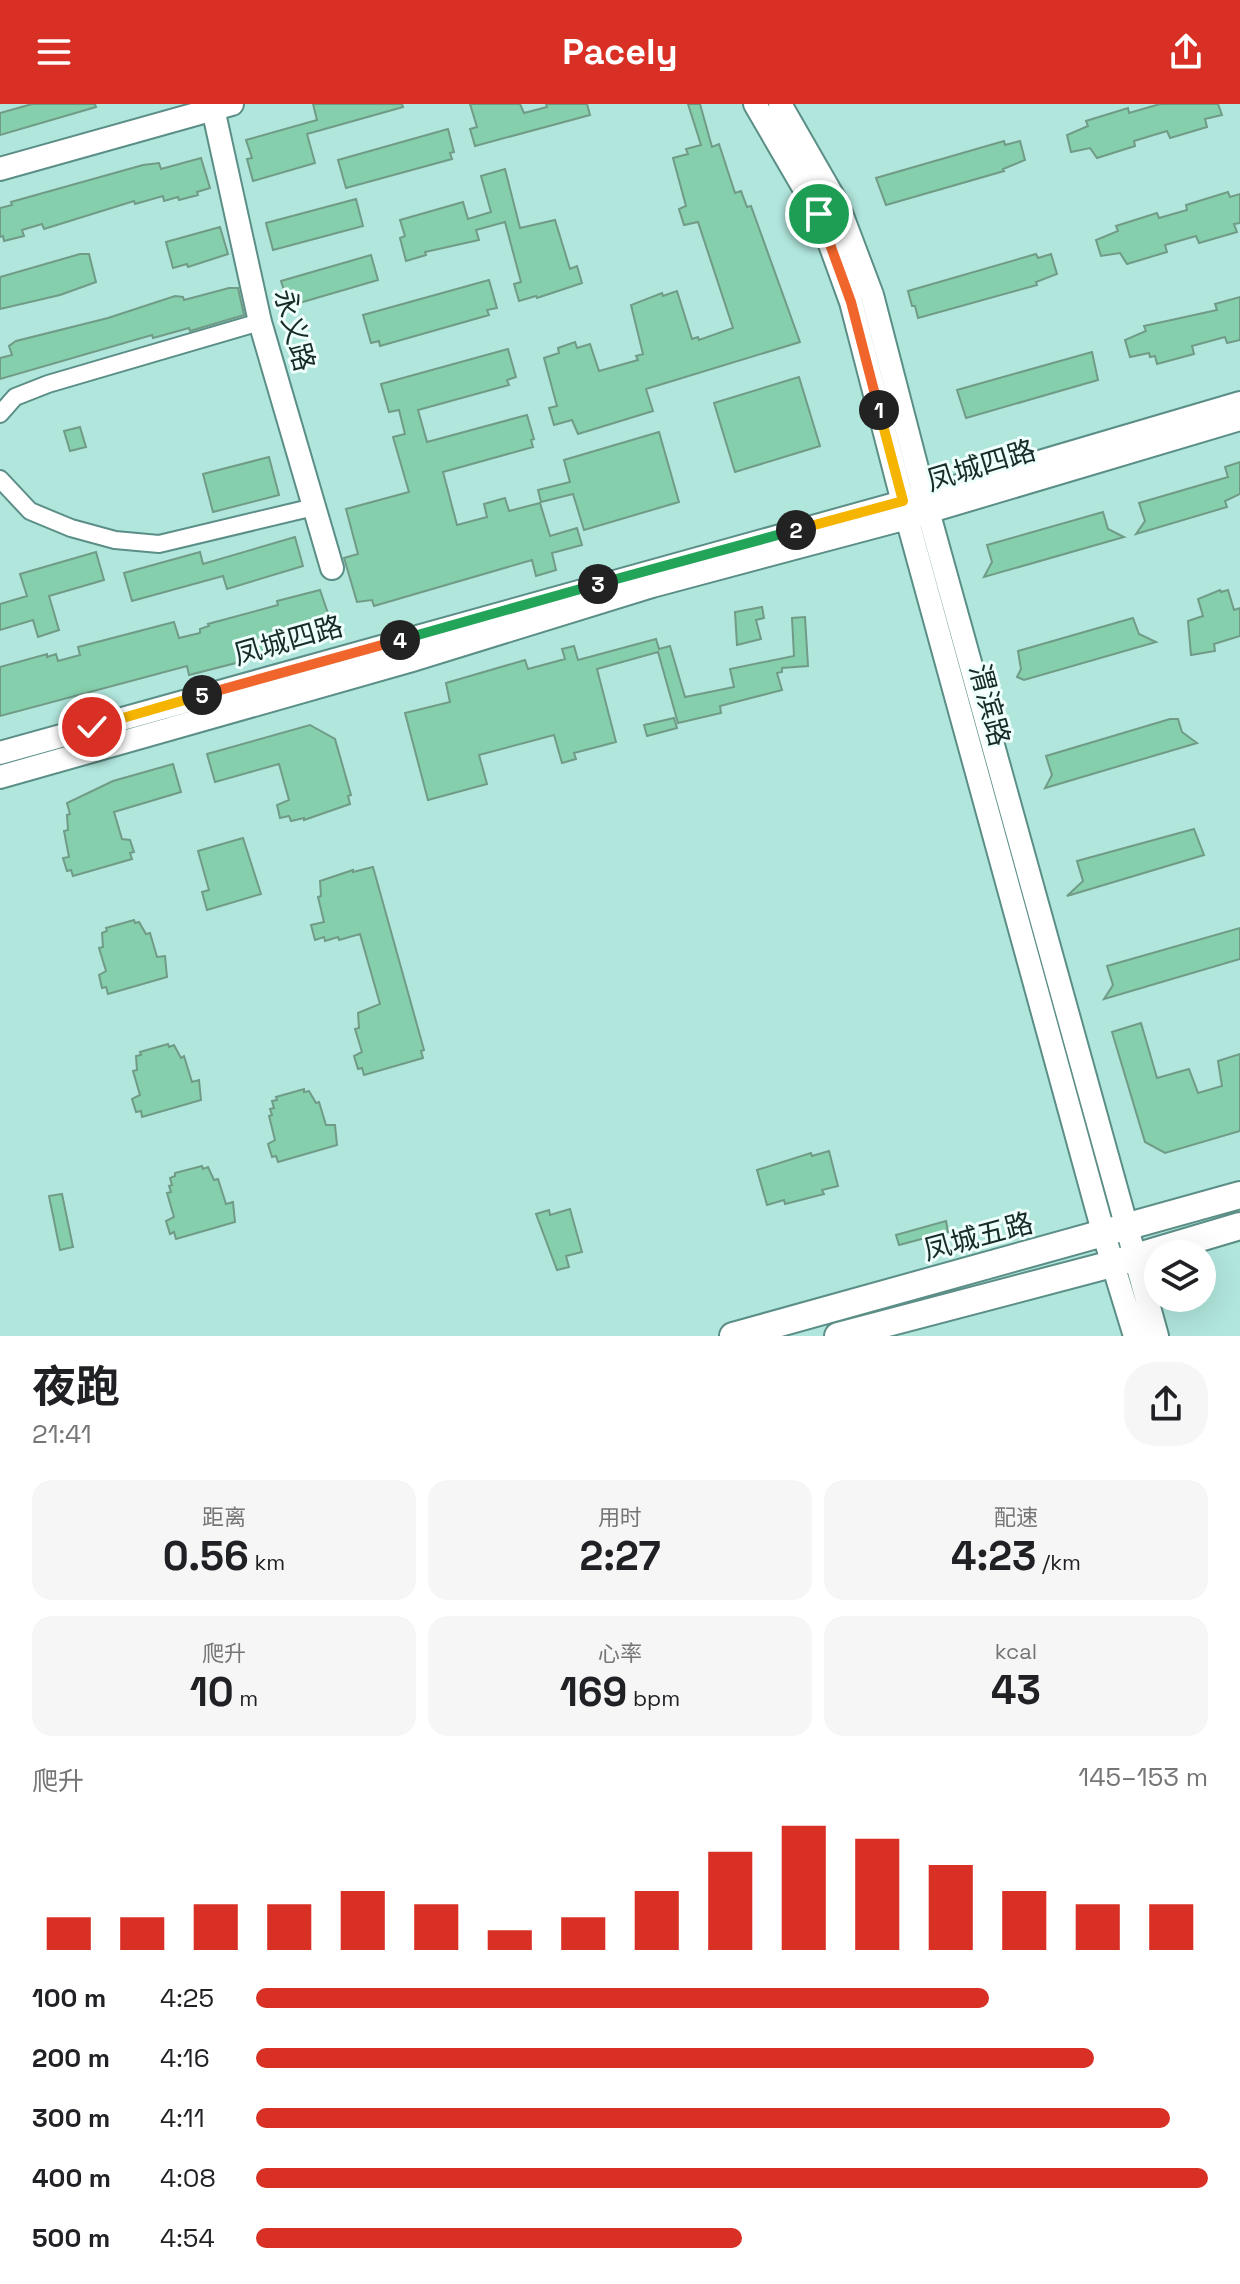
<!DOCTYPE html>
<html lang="zh">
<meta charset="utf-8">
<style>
body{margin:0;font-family:"Space Grotesk","Noto Sans SC",sans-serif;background:#f6f6f6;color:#202124;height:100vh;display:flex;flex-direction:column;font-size:30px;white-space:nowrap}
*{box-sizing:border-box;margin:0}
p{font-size:26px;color:#757577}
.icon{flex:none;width:44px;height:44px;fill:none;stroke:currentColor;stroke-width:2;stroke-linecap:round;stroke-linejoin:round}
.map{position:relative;height:1232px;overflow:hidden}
.sheet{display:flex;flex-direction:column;background:#fff;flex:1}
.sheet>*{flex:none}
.fabs{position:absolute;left:1144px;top:1136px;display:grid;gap:16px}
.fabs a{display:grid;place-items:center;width:72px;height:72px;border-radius:50%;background:#fff;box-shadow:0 8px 32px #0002;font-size:40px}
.pin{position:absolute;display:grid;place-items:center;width:68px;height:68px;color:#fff;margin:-34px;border:4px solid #fff;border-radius:50%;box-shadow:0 2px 8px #0007}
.km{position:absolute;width:40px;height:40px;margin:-20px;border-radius:50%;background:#222;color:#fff;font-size:22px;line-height:40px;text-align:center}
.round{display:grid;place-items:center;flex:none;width:84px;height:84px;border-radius:32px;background:#f6f6f6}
.summary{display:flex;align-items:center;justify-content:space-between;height:136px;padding:0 32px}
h1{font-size:44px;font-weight:700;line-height:60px}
.stats{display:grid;grid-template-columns:repeat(3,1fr);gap:12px;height:136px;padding:8px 32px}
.stats div{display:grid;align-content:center;border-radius:20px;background:#f6f6f6;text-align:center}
.stats b{font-size:40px;font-weight:700}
.stats small{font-size:22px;font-weight:400}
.stats p{font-size:22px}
.chart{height:224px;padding:16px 32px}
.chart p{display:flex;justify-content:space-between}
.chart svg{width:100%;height:144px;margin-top:8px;stroke:#d93025;stroke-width:6}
ul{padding:0 32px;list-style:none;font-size:26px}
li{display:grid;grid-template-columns:128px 96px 1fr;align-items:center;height:60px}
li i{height:20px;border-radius:10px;background:#d93025}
header{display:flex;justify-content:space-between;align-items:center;height:104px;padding:0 32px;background:#d93025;color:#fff;font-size:36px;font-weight:700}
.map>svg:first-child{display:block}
.building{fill:#86cfad;stroke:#709b86;stroke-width:2}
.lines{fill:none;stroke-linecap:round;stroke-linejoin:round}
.street-casing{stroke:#5b8e86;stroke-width:20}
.secondary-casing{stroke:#5b8e86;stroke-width:26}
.primary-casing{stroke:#5b8e86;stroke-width:30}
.street{stroke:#fff;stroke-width:16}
.secondary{stroke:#fff;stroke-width:22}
.primary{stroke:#fff;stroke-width:26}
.split-1-casing{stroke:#fff;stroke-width:16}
.split-2-casing{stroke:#fff;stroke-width:16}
.split-3-casing{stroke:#fff;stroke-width:16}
.split-4-casing{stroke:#fff;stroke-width:16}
.split-5-casing{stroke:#fff;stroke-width:16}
.split-6-casing{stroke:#fff;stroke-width:16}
.split-1{stroke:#f0652b;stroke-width:10}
.split-2{stroke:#f5b400;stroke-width:10}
.split-3{stroke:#22a559;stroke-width:10}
.split-4{stroke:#22a559;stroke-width:10}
.split-5{stroke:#f0652b;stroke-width:10}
.split-6{stroke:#f5b400;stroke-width:10}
.labels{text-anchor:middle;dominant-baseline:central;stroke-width:6;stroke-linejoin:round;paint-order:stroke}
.street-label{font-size:28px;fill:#172c29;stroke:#effffc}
</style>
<header><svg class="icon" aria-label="menu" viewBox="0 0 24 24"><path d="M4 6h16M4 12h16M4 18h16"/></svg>Pacely<svg class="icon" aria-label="share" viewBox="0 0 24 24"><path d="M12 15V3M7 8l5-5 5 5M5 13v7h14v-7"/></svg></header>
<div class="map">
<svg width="1240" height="1232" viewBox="0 0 1240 1232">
<rect width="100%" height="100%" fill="#b1e6dd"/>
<path class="building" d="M32,0H95L96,3L0,31V9Z
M313,0H402L403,3L307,30L315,59L253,77L247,55L252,54L246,36L317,16Z
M470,0H520L524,9L547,3L546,0H587L590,11L475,42L470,25L477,23Z
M688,0H700L712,43L719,40L735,89L741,87L747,103L751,102L800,238L646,285L653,307L578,330L572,316L554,321L549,304L557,302L544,254L559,249L558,244L575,238L577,244L590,240L599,267L638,256L636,252L643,250L631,201L662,189L663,192L677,187L692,235L698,233L699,236L733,224L698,118L684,121L679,105L686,102L673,54L688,50L686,45L701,41Z
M1160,0H1218L1222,11L1205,15L1207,23L1170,34L1167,27L1134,37L1135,42L1097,54L1090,44L1071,48L1067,31L1088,22L1086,17L1128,4L1129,9Z
M448,25L454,48L450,49L452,55L346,84L338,56Z
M1004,37L1005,41L1020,37L1025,56L1003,65L1004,67L886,101L876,74Z
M201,54L210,84L197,88L198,91L179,96L178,93L164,97L163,92L135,100L134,97L44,125L42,120L22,126L24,132L4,137L3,132L0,133V104L12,101L11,98L143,61L159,59L161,65Z
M505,65L520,124L555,116L570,165L577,162L582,179L537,194L536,192L519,197L514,180L521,178L505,118L476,126L479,136L425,148L426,151L406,157L400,134L405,132L400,116L463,98L468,115L491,108L481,72Z
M1228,88L1230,93L1240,90V119L1234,120L1237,128L1199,139L1196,132L1165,141L1167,148L1127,160L1120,149L1101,152L1096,136L1118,127L1116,122L1157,109L1159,114L1187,106L1186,101Z
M356,95L363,122L273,146L266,119Z
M220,123L228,150L188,163L187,160L173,164L166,138Z
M80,150H89L96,178L60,191L0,205V173Z
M1036,150L1038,154L1051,150L1057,170L1036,178L1037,181L918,214L915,202H912L908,187Z
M371,151L378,176L289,202L281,177Z
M489,176L497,204L487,206L489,211L380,242L379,237L371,239L363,211Z
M229,184H238L244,211L190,227L189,224L153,234L152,231L0,275V254L12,251L9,242L16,237L108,214L175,192L183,193L184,196Z
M1240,193V236L1227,239L1225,233L1192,242L1194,250L1157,260L1155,252L1150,253L1149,249L1130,253L1125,236L1146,227L1144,222L1217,206L1215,200Z
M508,245L516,273L507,276L509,281L418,306L427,338L527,311L534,335L531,336L533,343L443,368L457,421L487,413L484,400L505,394L509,407L540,399L550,432L577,424L582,441L552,449L556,466L536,472L532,456L374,502L372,496L357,498L344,454L358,450L346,405L409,388L393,333L405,330L399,306L389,308L381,280Z
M1092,248L1098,276L966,314L957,286Z
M799,273L820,342L735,368L714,299Z
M80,323L86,343L70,347L64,327Z
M659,328L679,398L584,426L573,390L541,398L538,386L570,378L564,356Z
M269,353L279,391L213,408L203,370Z
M1240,358V390L1225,397L1227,403L1136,430L1145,417L1139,399L1228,373L1225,363Z
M1103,408L1108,425L1124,433L984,473L992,458L987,441Z
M295,433L303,462L227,485L223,472L132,497L124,469L200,448L203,460Z
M96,448L104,476L49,492L59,526L38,533L33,516L0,526V500L27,492L20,470Z
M320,486L331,518L310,524L314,539L189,571L187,562L0,612V563L47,550V553L56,550L58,557L80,551L78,543L174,518L179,534L200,529V525L209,522L208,520L278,501L277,497Z
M1220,486L1221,488L1228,486L1234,506L1240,504V532L1214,540L1215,547L1191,551L1188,517L1203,512L1198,495Z
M762,503L764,514L756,516L761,535L737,541L735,508Z
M805,513L808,562L782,564V568L777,569L782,586L720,602L721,609L678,619L658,548L597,565L616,638L574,649L576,655L562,659L554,631L479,651L487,680L428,696L405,609L450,598L446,579L525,556L528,565L565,555L562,545L574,542L578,556L656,535L659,545L670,542L685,593L734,583L730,565L794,552L792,514Z
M1133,514L1139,530L1156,538L1024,576L1017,573L1021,565L1018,547Z
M674,614L677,624L647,632L644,621Z
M1170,615H1178L1182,628L1197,639L1045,684L1052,671L1046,652Z
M310,621L335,635L351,691L348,692L350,700L304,716V714L291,717L289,712L280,714L277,701L289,696L279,660L215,678L207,650Z
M173,660L181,688L114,708L122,735L130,736L134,748L130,749L132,755L73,772L71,766L67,767L63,754L69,753L64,727L68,726L67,711L70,710L67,699L113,677Z
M1194,725L1204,751L1067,792L1083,777L1077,757Z
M243,734L261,790L207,806L202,788L209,786L198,747Z
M373,763L424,946L421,947L423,954L364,971L362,964L358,965L354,952L362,948L355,925L359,924L358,909L380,900L360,830L339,836L338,833L325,837L324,833L315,836L311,821L324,818L318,793L321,792L320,777L353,766V768Z
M134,816L135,819L139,818L146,830L150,829L157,853L165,852L167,873L108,890L106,883L102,884L99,871L106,867L99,844L103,843L102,829L107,827L106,824Z
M1240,824V855L1104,895L1113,881L1107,862Z
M1141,919L1157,974L1189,965L1198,989L1222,982L1218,957L1240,950V1027L1165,1049L1145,1038L1112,928Z
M168,940L169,943L174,941L181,954L184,952L192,978L199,976L201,996L142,1013L141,1007L136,1008L132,995L140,991L133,967L137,966L136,952L141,951L140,948Z
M304,985V988L309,987L316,999L319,998L326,1021H335L337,1041L278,1058L276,1052L272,1053L268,1040L275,1036L269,1012L272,1011L270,1005L274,1004L272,997L277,996L276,993Z
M829,1047L838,1082L822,1086L824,1090L785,1100L784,1096L767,1101L757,1066L811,1049L812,1052Z
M202,1062L203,1065L208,1063L214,1076L218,1075L226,1100L233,1098L235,1118L176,1135L174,1128L170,1130L166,1117L174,1113L167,1089L171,1088L169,1082L172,1081L170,1074L175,1072V1069Z
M62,1090L73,1143L60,1146L49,1092Z
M570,1105L582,1148L566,1152L569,1163L557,1166L536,1110L549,1106L550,1111Z
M946,1117L948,1128L899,1141L896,1131Z"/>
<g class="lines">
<g class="street-casing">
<path id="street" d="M0,310L15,293L48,280L260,218
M0,375L30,407L71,424L115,436L159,440L314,403"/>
</g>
<g class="secondary-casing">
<path id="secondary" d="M212,0L260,218L332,464
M755,0L819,110L851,198L907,414L1104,1131L1135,1232
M780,0L838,101L872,191L928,407L1157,1232
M0,65L232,0
M0,649L924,392L1240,299
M0,673L409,557L652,482L907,414L1240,315"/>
</g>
<g class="primary-casing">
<path id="primary" d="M733,1232L1240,1091
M838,1232L1112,1160L1240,1122"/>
</g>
<use href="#street" class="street"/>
<use href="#secondary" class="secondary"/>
<use href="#primary" class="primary"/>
</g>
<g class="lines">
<g class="split-1-casing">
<path id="split-1" d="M819,110L851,198L879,306"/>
</g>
<g class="split-2-casing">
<path id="split-2" d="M796,426L903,397L879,306"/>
</g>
<g class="split-3-casing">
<path id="split-3" d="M598,480L796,426"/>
</g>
<g class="split-4-casing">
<path id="split-4" d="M400,536L598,480"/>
</g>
<g class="split-5-casing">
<path id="split-5" d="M202,591L400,536"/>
</g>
<g class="split-6-casing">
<path id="split-6" d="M92,623L202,591"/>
</g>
<use href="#split-1" class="split-1"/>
<use href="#split-2" class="split-2"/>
<use href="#split-3" class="split-3"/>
<use href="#split-4" class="split-4"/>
<use href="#split-5" class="split-5"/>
<use href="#split-6" class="split-6"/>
</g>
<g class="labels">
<g class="street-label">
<text transform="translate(295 226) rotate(75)">永义路</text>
<text transform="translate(981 361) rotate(-17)">凤城四路</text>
<text transform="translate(288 536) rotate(-16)">凤城四路</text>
<text transform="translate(990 601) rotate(75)">渭滨路</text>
<text transform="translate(978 1132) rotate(-15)">凤城五路</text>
</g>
</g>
</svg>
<div class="fabs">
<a><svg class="icon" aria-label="layers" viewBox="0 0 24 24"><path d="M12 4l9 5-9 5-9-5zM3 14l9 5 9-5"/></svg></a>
</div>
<div class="pin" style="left:819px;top:110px;background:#1e9e55"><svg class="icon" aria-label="arrive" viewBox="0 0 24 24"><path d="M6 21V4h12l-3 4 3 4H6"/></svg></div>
<div class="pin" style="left:92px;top:623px;background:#d93025"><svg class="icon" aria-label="check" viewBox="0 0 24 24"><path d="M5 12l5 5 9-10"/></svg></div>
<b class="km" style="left:879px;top:306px">1</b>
<b class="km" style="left:796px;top:426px">2</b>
<b class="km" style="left:598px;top:480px">3</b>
<b class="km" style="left:400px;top:536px">4</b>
<b class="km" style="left:202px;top:591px">5</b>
</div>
<section class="sheet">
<div class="summary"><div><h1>夜跑</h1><p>21:41</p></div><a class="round"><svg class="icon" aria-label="share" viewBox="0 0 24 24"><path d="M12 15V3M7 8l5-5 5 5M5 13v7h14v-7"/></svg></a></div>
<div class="stats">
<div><p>距离</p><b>0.56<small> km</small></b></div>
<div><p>用时</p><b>2:27</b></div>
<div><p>配速</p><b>4:23<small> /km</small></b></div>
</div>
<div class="stats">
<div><p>爬升</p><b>10<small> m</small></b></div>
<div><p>心率</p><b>169<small> bpm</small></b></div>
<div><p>kcal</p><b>43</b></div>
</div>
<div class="chart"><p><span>爬升</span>145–153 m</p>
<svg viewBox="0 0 160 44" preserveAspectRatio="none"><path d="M5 44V34M15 44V34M25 44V30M35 44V30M45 44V26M55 44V30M65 44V38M75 44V34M85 44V26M95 44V14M105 44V6M115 44V10M125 44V18M135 44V26M145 44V30M155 44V30"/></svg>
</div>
<ul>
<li><b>100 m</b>4:25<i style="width:77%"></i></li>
<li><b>200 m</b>4:16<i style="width:88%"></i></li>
<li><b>300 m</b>4:11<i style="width:96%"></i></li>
<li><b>400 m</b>4:08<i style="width:100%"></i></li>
<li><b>500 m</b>4:54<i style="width:51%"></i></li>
</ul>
</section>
